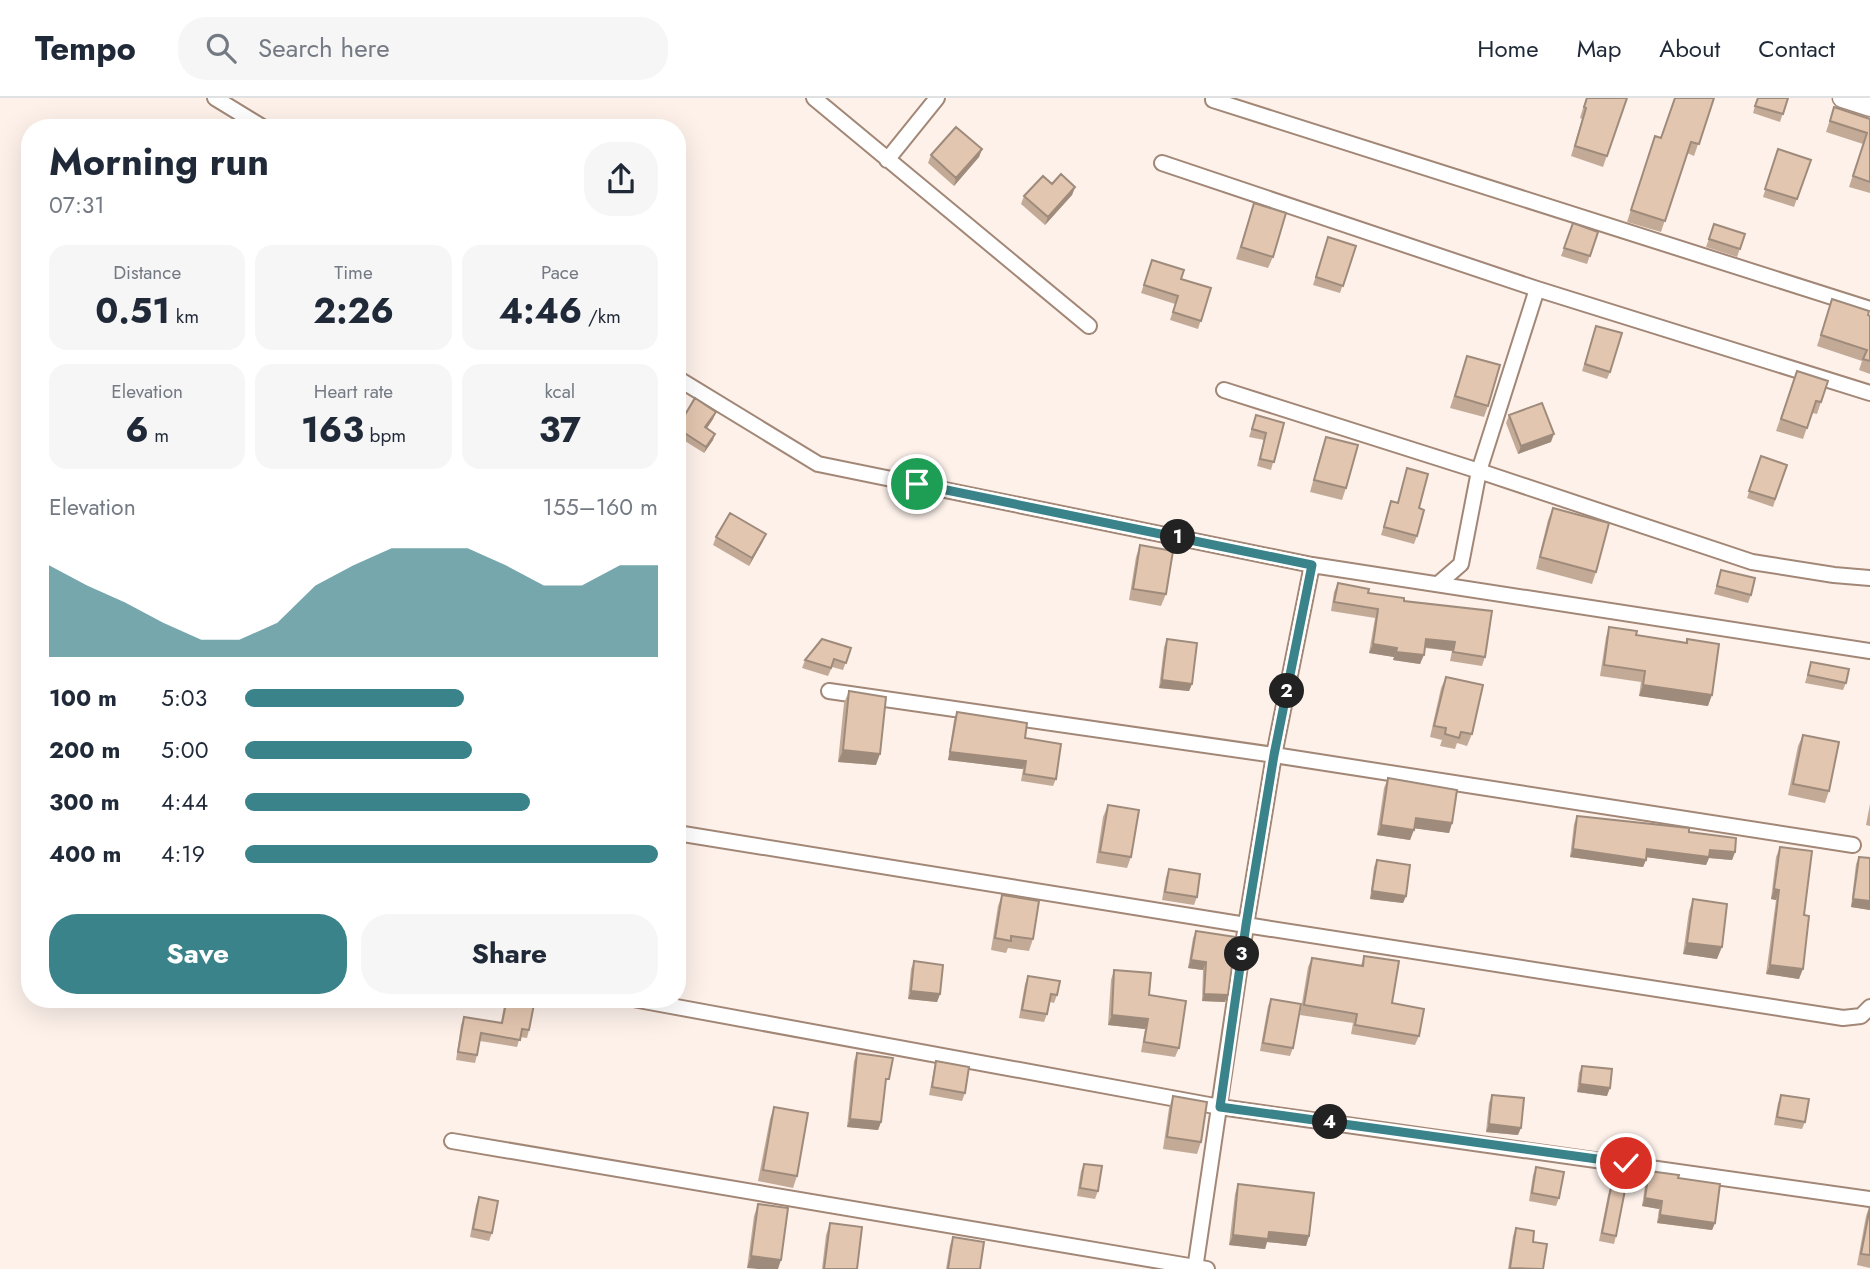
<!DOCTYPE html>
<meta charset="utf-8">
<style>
body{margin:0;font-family:Jost,sans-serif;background:#f6f6f7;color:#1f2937;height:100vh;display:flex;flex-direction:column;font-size:26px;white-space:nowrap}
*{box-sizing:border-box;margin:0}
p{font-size:23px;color:#747a83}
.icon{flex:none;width:38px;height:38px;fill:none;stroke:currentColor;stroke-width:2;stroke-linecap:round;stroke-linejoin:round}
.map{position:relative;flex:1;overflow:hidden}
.side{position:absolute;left:21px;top:21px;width:665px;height:889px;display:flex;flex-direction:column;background:#fff;border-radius:28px;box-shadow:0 7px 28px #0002}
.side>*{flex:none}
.pin{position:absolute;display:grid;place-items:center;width:60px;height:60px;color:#fff;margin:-30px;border:4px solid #fff;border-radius:50%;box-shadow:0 2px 7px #0007}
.km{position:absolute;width:35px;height:35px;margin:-18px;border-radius:50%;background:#222;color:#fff;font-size:19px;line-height:35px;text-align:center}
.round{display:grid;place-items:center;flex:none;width:74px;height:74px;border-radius:28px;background:#f6f6f7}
.summary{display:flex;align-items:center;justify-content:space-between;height:119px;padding:0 28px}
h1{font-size:38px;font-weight:700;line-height:52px}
.figures{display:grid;grid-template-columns:repeat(3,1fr);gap:10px;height:119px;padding:7px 28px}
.figures div{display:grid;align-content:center;border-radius:18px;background:#f6f6f7;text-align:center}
.figures b{font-size:35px;font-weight:700}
.figures small{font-size:19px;font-weight:400}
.figures p{font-size:19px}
.chart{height:196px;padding:14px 28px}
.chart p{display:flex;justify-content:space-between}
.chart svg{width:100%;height:126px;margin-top:7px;fill:#3b838a;opacity:.7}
.primary-button{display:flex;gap:14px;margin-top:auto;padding:14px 28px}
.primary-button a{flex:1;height:80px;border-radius:28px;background:#3b838a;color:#fff;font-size:28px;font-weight:700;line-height:80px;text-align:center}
.primary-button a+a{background:#f6f6f7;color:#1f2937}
ul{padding:0 28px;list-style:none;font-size:23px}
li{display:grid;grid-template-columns:112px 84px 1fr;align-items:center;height:52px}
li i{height:18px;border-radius:9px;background:#3b838a}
header{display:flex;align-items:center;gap:42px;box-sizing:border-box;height:98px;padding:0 35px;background:#fff;border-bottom:2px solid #e0e1e3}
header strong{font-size:33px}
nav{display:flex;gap:38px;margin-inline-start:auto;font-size:24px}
.search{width:490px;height:63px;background:#f6f6f7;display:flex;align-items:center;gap:18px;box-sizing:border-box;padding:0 24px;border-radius:28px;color:#747a83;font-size:26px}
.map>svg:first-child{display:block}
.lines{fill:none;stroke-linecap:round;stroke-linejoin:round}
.minor-casing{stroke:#a28777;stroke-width:18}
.tertiary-casing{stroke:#a28777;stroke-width:21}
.minor{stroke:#fff;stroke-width:14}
.tertiary{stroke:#fff;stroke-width:18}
.wall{fill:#c3aa97}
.shaded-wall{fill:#9f8b7b}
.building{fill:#e3c6b0;stroke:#9f8b7b;stroke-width:2}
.route-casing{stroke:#fff;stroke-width:14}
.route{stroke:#3b838a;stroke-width:9}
</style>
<header>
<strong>Tempo</strong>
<div class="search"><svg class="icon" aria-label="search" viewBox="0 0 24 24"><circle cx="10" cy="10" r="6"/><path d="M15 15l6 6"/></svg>Search here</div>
<nav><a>Home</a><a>Map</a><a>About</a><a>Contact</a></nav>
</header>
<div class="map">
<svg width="1870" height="1171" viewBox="0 0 1870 1171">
<rect width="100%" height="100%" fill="#fdf1ea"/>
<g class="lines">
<g class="minor-casing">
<path id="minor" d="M215,0L264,30
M814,0L1089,228
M1213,2L1870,211
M887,62L937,0
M1162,65L1537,191L1870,295
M677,280L818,366L1312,467L1870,553
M1224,292L1479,373L1752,464L1834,477L1870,480
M1438,486L1461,466L1479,373L1537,191
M829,593L1274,657L1853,747
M677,735L1246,827L1843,920L1861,918L1870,909
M633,901L1220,1009L1870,1101
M452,1043L1207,1171
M1195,1171L1246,827L1274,657L1312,467"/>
</g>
<g class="tertiary-casing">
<path id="tertiary" d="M1842,0L1870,9"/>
</g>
<use href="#minor" class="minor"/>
<use href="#tertiary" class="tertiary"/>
</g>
<path class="wall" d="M1586,0H1627L1603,69L1571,58L1582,21L1580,20Z
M1714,0L1694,58L1687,55L1661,134L1627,124L1655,38L1661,40Z
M1757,0H1788L1780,24L1753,15Z
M1834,9L1870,21V95L1849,89L1863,46L1826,34Z
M982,51L979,59L954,88L928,65L931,57Z
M1778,51L1811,62L1794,109L1763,99Z
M1052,86L1075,89L1072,97L1045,127L1021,106L1024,98Z
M1254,105L1273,159L1268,170L1236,161Z
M1573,125L1598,134L1587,166L1561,158Z
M1714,126L1745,136L1737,159L1706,149Z
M1328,139L1356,148L1340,195L1313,187Z
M1152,162L1181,181L1211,190L1198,231L1170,222L1175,206L1141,195Z
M1832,201L1870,218V276L1859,272L1862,263L1817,248Z
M1596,228L1610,274L1607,281L1582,273Z
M1467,258L1488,308L1484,319L1450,310Z
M1797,273L1821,304L1817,316L1812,315L1803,341L1776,333Z
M677,309L686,315L716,314L713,321L707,330L713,342L704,355L677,338Z
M1256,317L1284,325L1271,372L1257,368L1264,342L1249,339Z
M1509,317L1551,344L1518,356L1506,325Z
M1326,339L1346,390L1342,402L1310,394L1322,350Z
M1761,358L1787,367L1773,409L1747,400Z
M1407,370L1419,410L1417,438L1414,446L1381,437L1391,403L1398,405Z
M1553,410L1596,474L1592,486L1536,471L1548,422Z
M716,439L763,443L749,468L713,447Z
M1140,447L1166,496L1161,508L1129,502L1136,459Z
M1721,472L1751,497L1748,505L1714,496Z
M1338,485L1368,495L1404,503L1485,559L1482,568L1450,563L1452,553L1425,550L1420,566L1393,562L1394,559L1369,555L1375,520L1331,513L1334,494Z
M1609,529L1636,537L1686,545L1687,541L1708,608L1639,598L1641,584L1600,578L1606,539Z
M1167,541L1192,586L1189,593L1159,590L1164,549Z
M851,550L843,572L832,569L828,578L802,570L805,562Z
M1811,564L1846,585L1843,592L1805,585Z
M1446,579L1472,636L1467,648L1457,645L1455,651L1440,648L1442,642L1430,639L1441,590Z
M849,593L876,667L838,664L844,605Z
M957,614L1025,640L1056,681L1053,688L1021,683L1023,671L948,662L954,622Z
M1803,637L1829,693L1825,705L1788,697L1798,648Z
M1388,680L1452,725L1449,735L1414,730L1410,742L1377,737L1384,690Z
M1870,706V728L1866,727Z
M1108,707L1131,759L1127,770L1096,765L1103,719Z
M1577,718L1689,734L1735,754L1732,762L1709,760L1706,767L1647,759L1643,769L1570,759L1574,726Z
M1780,749L1804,817L1799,881L1766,876L1776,802L1771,801L1776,759Z
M1859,759L1870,760V812L1851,809L1856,766Z
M1377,762L1406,798L1403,805L1370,801L1374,769Z
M1169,771L1197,799L1194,807L1162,802L1166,779Z
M1002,797L1033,841L1029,853L1008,850L1006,855L991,852L998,808Z
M1693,801L1717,861L1683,856L1689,813Z
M1196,833L1225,904L1202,903L1203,872L1188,870L1193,840Z
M1364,858L1392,905L1419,938L1415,947L1351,936L1353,925L1300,917L1308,869L1312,860L1361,867Z
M914,863L940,896L937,904L908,901L911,871Z
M1114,872L1179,950L1175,959L1141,954L1145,931L1108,927L1111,882Z
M1028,878L1057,897L1054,905L1050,904L1047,916L1044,924L1019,920L1025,886Z
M505,901H535L529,932L527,940L520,939L517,949L480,943L477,957L475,965L456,962L461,927L464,919L501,925Z
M1271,901L1293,950L1290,958L1260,953L1268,908Z
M857,955L886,989H885L881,1024L878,1032L847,1029L854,963Z
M936,963L965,995L962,1003L929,997L934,971Z
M1582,968L1607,998L1577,994L1579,975Z
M1492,997L1518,1037L1486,1034L1489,1005Z
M1781,997L1805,1024L1802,1031L1774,1027L1778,1005Z
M1173,998L1201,1044L1197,1056L1163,1051L1169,1010Z
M774,1009L797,1078L793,1090L758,1083L770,1021Z
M1084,1066L1098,1093L1095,1101L1077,1098L1081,1073Z
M1536,1069L1559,1100L1556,1108L1529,1103L1533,1077Z
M1649,1073L1715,1125L1712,1132L1657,1125L1659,1111L1642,1108L1646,1081Z
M1238,1086L1309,1138L1306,1148L1267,1144L1265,1151L1229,1147L1235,1096Z
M1611,1089L1616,1138L1614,1146L1599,1143L1608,1097Z
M479,1099L492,1135L489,1143L470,1139L476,1107Z
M758,1106L788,1110L747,1170L754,1118Z
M1870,1107V1170L1857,1167L1866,1118Z
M830,1125L857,1171H822L826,1137Z
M1516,1130L1533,1144L1543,1171H1508L1513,1138Z
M953,1139L980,1171H946L950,1147Z"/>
<path class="shaded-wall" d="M982,51L979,59L954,88L956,80Z
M1075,89L1072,97L1045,127L1048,119Z
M716,314L713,321L703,336L705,329Z
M715,336L713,342L704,355L706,349Z
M1554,336L1551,344L1518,356L1521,348Z
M766,436L763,443L749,468L752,460Z
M1426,541L1455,544L1452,553L1423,549Z
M1373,546L1397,550L1394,559L1369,555Z
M1396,554L1424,557L1420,566L1393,562Z
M1162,582L1192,586L1189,593L1159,590Z
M1643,587L1712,597L1708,608L1639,598Z
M843,652L880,656L876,667L838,664Z
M950,654L1026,663L1023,671L948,662Z
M1416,720L1452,725L1449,735L1412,730Z
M1381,727L1414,732L1410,742L1377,737Z
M1573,751L1646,762L1643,769L1570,759Z
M1647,751L1710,752L1735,754L1732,762L1709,760L1706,767L1645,759Z
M1774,791L1779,792L1776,802L1771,801Z
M1372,793L1406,798L1403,805L1370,801Z
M1853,801L1870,803V812L1851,809Z
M1687,845L1722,849L1717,861L1683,856Z
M1191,862L1206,864L1203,872L1188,870Z
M1770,867L1803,871L1799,881L1766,876Z
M911,893L940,896L937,904L908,901Z
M1204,896L1228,897L1225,904L1202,903Z
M1112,917L1148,921L1145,931L1108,927Z
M1580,986L1610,990L1607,998L1577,994Z
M850,1021L881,1024L878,1032L847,1029Z
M1489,1026L1521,1030L1518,1037L1486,1034Z
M1645,1100L1662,1103L1659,1111L1642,1108Z
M1660,1117L1715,1125L1712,1132L1657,1125Z
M1269,1134L1309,1138L1306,1148L1267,1144L1265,1151L1229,1147L1233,1137Z
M751,1158L781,1162L778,1171H758L747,1170Z"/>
<path class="building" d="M1587,0H1627L1607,58L1575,48L1586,10L1584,9Z
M1675,0H1714L1699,46L1691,44L1665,123L1631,112L1655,38L1661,40Z
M1758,0H1788L1783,16L1755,8Z
M1834,9L1870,21V84L1853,78L1867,35L1830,23Z
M956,29L982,51L956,80L931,57Z
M1778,51L1811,62L1797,101L1765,91Z
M1061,76L1075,89L1048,119L1024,98L1043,78L1052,86Z
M1254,105L1286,115L1273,159L1241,149Z
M1573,125L1598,134L1590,158L1564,150Z
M1714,126L1745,136L1740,151L1709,141Z
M1328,139L1356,148L1343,188L1316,179Z
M1152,162L1184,172L1181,181L1211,190L1201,223L1173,214L1178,198L1144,187Z
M1832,201L1869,213L1868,217L1870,218V263L1863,261L1867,252L1821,237Z
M1596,228L1622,235L1610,274L1585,266Z
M1467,258L1500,267L1488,308L1455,298Z
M1797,273L1828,283L1821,304L1816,303L1807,330L1781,321Z
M695,300L716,314L705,329L715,336L706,349L677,330V309L686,315Z
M1542,305L1554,336L1521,348L1509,317Z
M1256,317L1284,325L1274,364L1260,361L1266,335L1252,331Z
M1326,339L1358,347L1346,390L1314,382Z
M1761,358L1787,367L1775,401L1749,393Z
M1407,370L1428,376L1419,410L1424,412L1417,438L1384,429L1391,403L1398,405Z
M1553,410L1609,425L1596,474L1540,459Z
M730,415L766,436L752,460L716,439Z
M1140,447L1173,453L1166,496L1133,491Z
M1721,472L1755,480L1751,497L1717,488Z
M1338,485L1369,491L1368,495L1404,500V503L1492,513L1485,559L1453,554L1455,544L1426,541L1424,557L1396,554L1397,550L1373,546L1378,511L1334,504Z
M1609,529L1637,533L1636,537L1687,545V541L1719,546L1712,597L1643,587L1645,573L1604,567Z
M822,541L851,550L846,565L834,561L831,570L805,562Z
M1167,541L1197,545L1192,586L1162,582Z
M1811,564L1849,571L1846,585L1808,577Z
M1446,579L1483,587L1472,636L1461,634L1459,640L1445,636L1446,630L1434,628Z
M849,593L886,599L880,656L843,652Z
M957,614L1027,625L1025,640L1061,646L1056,681L1024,676L1026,663L950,654Z
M1803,637L1839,644L1829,693L1793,686Z
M1388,680L1457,692L1452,725L1416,720L1414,732L1381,727Z
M1108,707L1139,712L1131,759L1100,754Z
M1577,718L1689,730V734L1736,740L1735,754L1710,752L1709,759L1647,751L1646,762L1573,751Z
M1780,749L1812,753L1804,817L1809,818L1803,871L1770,867L1779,792L1774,791Z
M1859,759L1870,760V803L1853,801Z
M1377,762L1410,767L1406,798L1372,793Z
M1169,771L1200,776L1197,799L1165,794Z
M1002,797L1039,803L1033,841L1011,838V843L995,840Z
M1693,801L1727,806L1722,849L1687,845Z
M1196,833L1236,839L1228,897L1204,896L1206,864L1191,862Z
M1364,858L1399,863L1392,905L1424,911L1419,938L1355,927L1357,916L1304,907L1312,860L1363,868Z
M914,863L943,867L940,896L911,893Z
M1114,872L1151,875L1149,897L1186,903L1179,950L1144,944L1148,921L1112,917Z
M1028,878L1060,883L1057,897L1051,896L1047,916L1022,912Z
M507,901H535L529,932L522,931L520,942L481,935L477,957L458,954L464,919L502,925Z
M1271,901L1301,906L1293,950L1263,945Z
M857,955L893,960L889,981H886L881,1024L850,1021Z
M936,963L969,969L965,995L932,989Z
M1582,968L1612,971L1610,990L1580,986Z
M1492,997L1524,1000L1521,1030L1489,1026Z
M1781,997L1809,1001L1805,1024L1777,1019Z
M1173,998L1207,1004L1201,1044L1167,1039Z
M774,1009L808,1015L797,1078L763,1072Z
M1084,1066L1102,1068L1098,1093L1080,1090Z
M1536,1069L1564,1074L1559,1100L1532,1095Z
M1649,1073L1679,1077L1678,1080L1720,1086L1715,1125L1660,1117L1662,1103L1645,1100Z
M1238,1086L1314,1095L1309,1138L1269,1134L1268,1141L1233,1137Z
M1611,1089L1625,1092L1616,1138L1602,1135Z
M479,1099L498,1103L492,1135L473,1131Z
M758,1106L788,1110L781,1162L751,1158Z
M1870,1109V1157L1861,1156Z
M830,1125L862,1129L857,1171H824Z
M1516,1130L1534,1133L1533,1144L1547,1146L1543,1171L1510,1170Z
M953,1139L984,1144L980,1171H948Z"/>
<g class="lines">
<g class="route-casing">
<path id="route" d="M917,386L1312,467L1274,657L1246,827L1220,1009L1626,1065"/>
</g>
<use href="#route" class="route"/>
</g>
</svg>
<div class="pin" style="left:917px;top:386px;background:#1e9e55"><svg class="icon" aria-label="arrive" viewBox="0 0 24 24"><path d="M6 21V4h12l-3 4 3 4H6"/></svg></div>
<div class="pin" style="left:1626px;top:1065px;background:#d93025"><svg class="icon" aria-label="check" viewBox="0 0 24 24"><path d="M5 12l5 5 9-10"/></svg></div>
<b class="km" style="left:1178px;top:439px">1</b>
<b class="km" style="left:1287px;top:593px">2</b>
<b class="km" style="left:1242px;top:856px">3</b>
<b class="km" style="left:1330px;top:1024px">4</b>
<section class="side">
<div class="summary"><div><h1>Morning run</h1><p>07:31</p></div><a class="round"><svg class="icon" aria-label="share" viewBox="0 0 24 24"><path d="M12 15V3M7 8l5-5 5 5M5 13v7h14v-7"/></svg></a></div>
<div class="figures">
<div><p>Distance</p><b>0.51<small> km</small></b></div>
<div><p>Time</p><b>2:26</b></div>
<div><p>Pace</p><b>4:46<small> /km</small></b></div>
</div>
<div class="figures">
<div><p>Elevation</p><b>6<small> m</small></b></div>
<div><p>Heart rate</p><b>163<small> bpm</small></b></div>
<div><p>kcal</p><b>37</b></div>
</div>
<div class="chart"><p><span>Elevation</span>155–160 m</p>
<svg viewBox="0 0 160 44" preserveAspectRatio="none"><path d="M0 44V12L10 19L20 25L30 32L40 38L50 38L60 32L70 19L80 12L90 6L100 6L110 6L120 12L130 19L140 19L150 12L160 12V44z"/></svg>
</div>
<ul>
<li><b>100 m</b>5:03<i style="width:53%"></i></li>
<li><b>200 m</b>5:00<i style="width:55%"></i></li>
<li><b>300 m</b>4:44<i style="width:69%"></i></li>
<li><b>400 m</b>4:19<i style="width:100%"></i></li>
</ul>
<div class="primary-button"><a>Save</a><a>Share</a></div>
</section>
</div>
